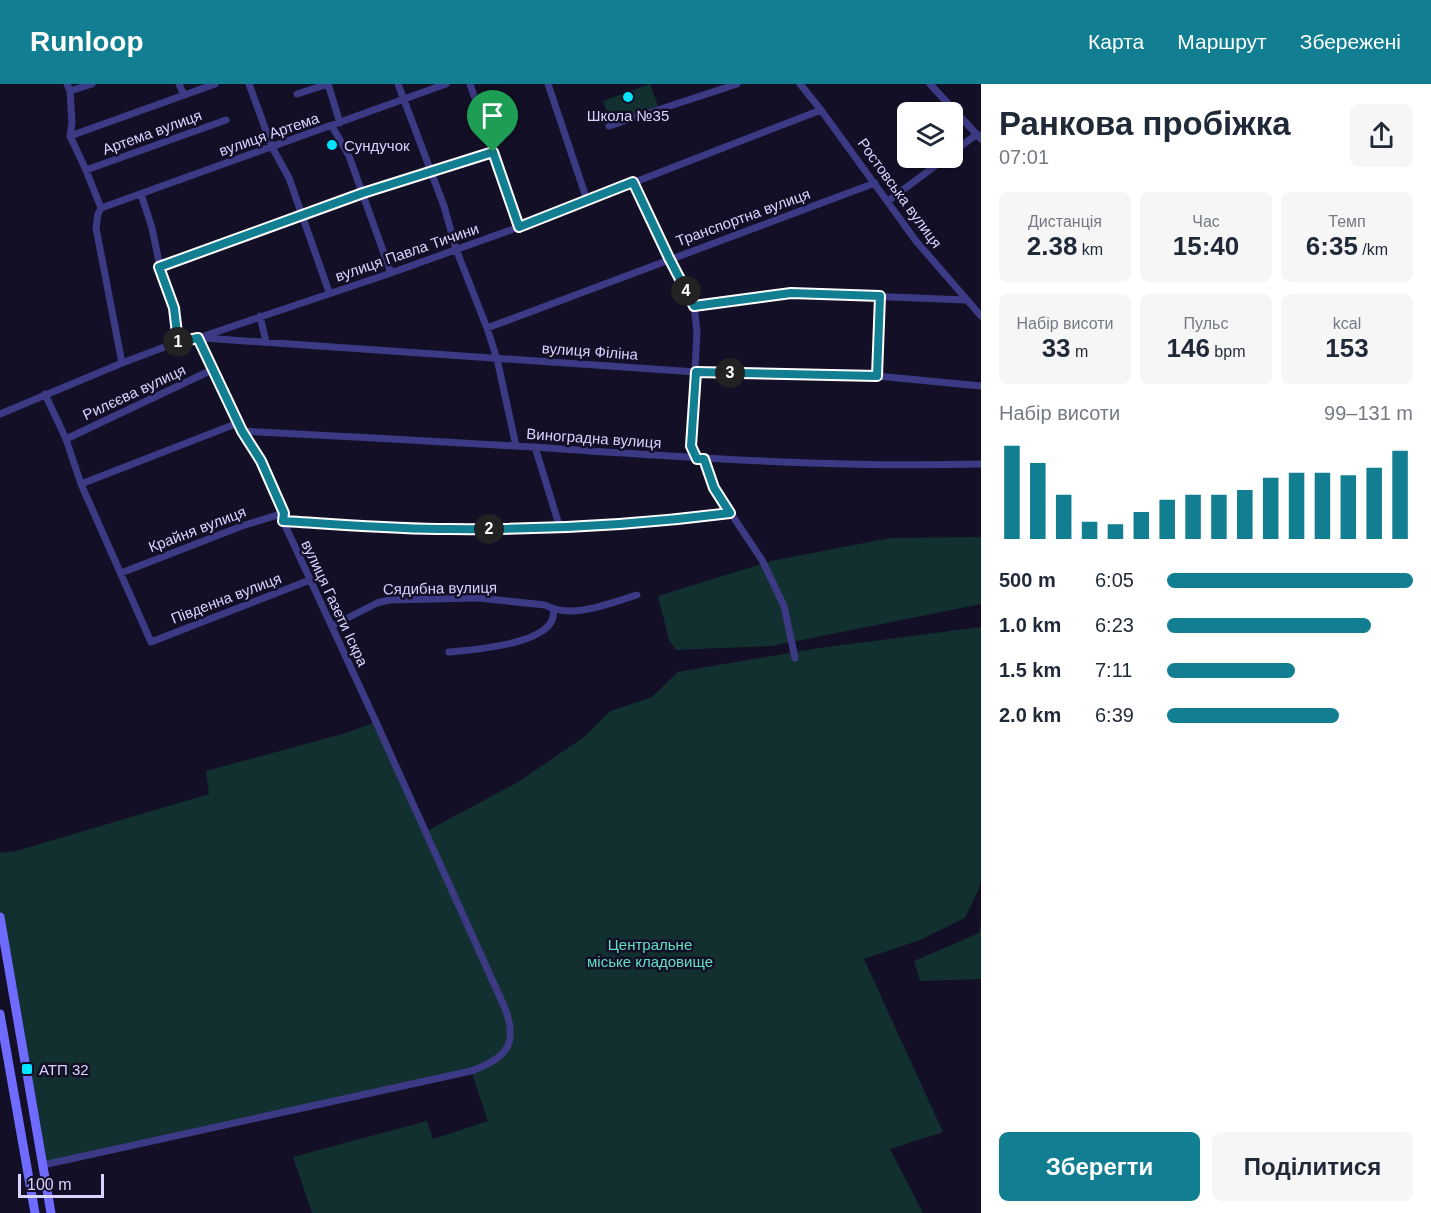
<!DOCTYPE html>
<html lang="uk">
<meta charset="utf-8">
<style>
body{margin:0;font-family:Helvetica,sans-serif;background:#f6f6f7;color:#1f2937;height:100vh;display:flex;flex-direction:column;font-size:22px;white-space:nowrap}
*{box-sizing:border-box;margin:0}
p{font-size:20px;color:#747a83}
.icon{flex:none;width:33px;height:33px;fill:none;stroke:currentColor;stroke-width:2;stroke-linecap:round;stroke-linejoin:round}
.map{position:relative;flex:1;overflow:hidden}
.drawer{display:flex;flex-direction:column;background:#fff;width:450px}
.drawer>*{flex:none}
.fabs{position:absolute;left:897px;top:18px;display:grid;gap:12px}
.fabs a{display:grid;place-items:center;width:66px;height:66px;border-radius:9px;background:#fff;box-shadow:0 2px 4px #0004;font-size:30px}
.scale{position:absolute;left:18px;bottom:15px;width:86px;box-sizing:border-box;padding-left:6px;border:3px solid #d9d4ff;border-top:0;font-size:16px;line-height:21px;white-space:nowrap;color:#d9d4ff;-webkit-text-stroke:4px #130f26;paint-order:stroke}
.pin{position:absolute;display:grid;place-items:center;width:51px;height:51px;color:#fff;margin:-62px -26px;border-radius:50% 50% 50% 0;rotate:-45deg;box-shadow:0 0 6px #0007}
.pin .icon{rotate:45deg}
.km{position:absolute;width:30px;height:30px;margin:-15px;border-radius:50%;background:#222;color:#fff;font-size:16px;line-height:30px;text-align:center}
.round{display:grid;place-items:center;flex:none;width:63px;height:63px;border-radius:9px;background:#f6f6f7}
.overview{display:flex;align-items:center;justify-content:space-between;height:102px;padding:0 18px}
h1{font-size:33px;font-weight:800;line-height:45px}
.figures{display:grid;grid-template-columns:repeat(3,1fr);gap:9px;height:102px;padding:6px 18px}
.figures div{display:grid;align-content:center;border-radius:9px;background:#f6f6f7;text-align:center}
.figures b{font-size:26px;font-weight:800}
.figures small{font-size:16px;font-weight:400}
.figures p{font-size:16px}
.chart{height:168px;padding:12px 18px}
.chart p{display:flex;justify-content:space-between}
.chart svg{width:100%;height:108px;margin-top:6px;stroke:#117e91;stroke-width:6}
.primary-button{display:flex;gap:12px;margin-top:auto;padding:12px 18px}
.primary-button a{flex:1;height:69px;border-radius:9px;background:#117e91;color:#fff;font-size:24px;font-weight:800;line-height:69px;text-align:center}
.primary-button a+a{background:#f6f6f7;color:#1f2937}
ul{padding:0 18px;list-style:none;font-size:20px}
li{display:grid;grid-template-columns:96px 72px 1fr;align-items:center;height:45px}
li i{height:15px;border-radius:8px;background:#117e91}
header{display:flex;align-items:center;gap:36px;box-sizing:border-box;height:84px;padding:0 30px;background:#117e91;color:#fff}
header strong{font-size:28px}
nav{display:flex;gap:33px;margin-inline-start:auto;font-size:21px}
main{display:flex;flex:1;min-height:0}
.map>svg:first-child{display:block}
.green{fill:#12302f}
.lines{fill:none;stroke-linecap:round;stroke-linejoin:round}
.minor{stroke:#3d3a85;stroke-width:7}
.secondary{stroke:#6f6bff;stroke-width:9}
.route-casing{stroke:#fff;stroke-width:12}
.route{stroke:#117e91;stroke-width:8}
.poi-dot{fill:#00e5ff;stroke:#130f26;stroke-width:2}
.labels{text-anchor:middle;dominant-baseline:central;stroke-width:5;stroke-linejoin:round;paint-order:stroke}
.poi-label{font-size:15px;fill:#d9d4ff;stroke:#130f26;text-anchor:start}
.street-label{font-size:15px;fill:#d9d4ff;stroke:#130f26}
.park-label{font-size:15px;fill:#5fe0c0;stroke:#130f26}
</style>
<header>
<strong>Runloop</strong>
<nav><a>Карта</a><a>Маршрут</a><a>Збережені</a></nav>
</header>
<main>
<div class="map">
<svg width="981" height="1129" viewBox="0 0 981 1129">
<rect width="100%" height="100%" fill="#130f26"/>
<path class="green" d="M650,0L658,22L610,38L603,17Z
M981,453V520L772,562L676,566L669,556L658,512L771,477L890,454Z
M981,543V795L978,807L965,834L920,856L864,875L943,1048L890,1065L923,1129H312L293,1073L427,1037L433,1055L488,1037L471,987L43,1081L0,833V769L16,767L209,710L206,687L346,649L376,638L425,748L518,698L584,653L610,627L652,613L678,588L819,564Z
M981,841V895L920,897L914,877L979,849Z"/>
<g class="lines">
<path class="minor" d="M67,0L70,7L72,39L70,52L86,86L101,124
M179,0L184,11
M249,0L272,63L289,94L329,208
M328,0L340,39
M398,0L444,122L456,165L487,244L497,275L516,362
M470,0L519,143
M548,0L587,116
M800,0L821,26L916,157L981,232
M930,0L981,55
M70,7L92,0
M297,10L328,0
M332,42L349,72L391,189
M609,42L737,0
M70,52L215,0
M952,69L973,53L980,51
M86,86L226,36
M633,98L669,174L694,222L697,248L691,361L697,375
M141,110L152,144L160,183L175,224L178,258
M888,117L946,74
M101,124L446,0
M101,124L98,130L96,144L122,279
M160,183L362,109L493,68
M694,222L791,209L966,216
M260,232L266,258
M487,244L875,99
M203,254L696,288L877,292L981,302
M877,292L880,212
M45,310L66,355L81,400L151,558L310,496
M0,330L122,279L178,258L198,254L391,189L519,143L821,26
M242,347C339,352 435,357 532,363C682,373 831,384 981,380
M66,355L214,285
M535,363L560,444
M704,375L714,404L762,476L784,522L795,574
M81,400L238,339
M283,437C338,440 393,445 448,445C542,446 637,441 730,429
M121,489L242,442L284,429
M332,542L377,519L389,516L478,514L545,521C572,536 609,519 637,511
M449,568C472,566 561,560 553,525
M43,1081L471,987C508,974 519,959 504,922L376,638L283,437L284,429L261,377L242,347L198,254"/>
<path class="secondary" d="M0,833L51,1129
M0,930L35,1129"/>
</g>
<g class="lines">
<g class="route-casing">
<path id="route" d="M493,68L519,143L633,98L669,174L694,222L791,209L880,212L877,292L696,288L691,362L697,375H704L714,404L730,429C637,441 542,446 448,445C393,445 338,440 283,437L284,429L261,377L242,347L198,254L178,258L174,224L159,183L363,109Z"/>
</g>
<use href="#route" class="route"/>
</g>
<g class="poi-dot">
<circle cx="628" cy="13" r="6"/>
<circle cx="332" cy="61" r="6"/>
<rect x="21" y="979" width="12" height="12" rx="3"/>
</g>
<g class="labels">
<g class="poi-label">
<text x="628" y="31" text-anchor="middle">Школа №35</text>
<text x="344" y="61">Сундучок</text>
<text x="39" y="985">АТП 32</text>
</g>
<g class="street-label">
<text transform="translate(152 48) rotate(-20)">Артема вулиця</text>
<text transform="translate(269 50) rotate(-19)">вулиця Артема</text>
<text transform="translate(900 109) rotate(54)">Ростовська вулиця</text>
<text transform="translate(743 133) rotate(-20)">Транспортна вулиця</text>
<text transform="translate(407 168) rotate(-19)">вулиця Павла Тичини</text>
<text transform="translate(590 267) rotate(4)">вулиця Філіна</text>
<text transform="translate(134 308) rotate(-25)">Рилєєва вулиця</text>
<text transform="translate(594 354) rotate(4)">Виноградна вулиця</text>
<text transform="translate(197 445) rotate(-21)">Крайня вулиця</text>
<text transform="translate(440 504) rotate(-1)">Сядибна вулиця</text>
<text transform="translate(226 514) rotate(-21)">Південна вулиця</text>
<text transform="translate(335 519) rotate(65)">вулиця Газети Іскра</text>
</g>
<g class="park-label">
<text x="650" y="860">Центральне<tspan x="650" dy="17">міське кладовище</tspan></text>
</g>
</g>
</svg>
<div class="fabs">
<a><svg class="icon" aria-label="layers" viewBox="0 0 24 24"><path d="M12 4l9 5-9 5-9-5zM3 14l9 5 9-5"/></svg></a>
</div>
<div class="scale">100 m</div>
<div class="pin" style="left:493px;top:68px;background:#1e9e55"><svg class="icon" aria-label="arrive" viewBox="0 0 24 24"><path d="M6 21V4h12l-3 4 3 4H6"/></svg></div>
<b class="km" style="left:178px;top:258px">1</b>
<b class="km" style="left:489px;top:445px">2</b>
<b class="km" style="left:730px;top:289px">3</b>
<b class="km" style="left:686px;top:207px">4</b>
</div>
<section class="drawer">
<div class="overview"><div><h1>Ранкова пробіжка</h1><p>07:01</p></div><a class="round"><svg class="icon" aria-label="share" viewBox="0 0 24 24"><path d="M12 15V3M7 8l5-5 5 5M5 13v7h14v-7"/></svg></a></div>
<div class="figures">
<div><p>Дистанція</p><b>2.38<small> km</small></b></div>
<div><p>Час</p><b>15:40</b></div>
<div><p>Темп</p><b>6:35<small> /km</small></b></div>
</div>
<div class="figures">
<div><p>Набір висоти</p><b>33<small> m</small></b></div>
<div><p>Пульс</p><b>146<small> bpm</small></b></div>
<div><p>kcal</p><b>153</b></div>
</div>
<div class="chart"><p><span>Набір висоти</span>99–131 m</p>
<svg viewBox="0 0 160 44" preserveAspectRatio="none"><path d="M5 44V6M15 44V13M25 44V26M35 44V37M45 44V38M55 44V33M65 44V28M75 44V26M85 44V26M95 44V24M105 44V19M115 44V17M125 44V17M135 44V18M145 44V15M155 44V8"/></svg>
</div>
<ul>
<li><b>500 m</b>6:05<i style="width:100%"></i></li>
<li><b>1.0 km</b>6:23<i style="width:83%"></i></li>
<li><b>1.5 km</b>7:11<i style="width:52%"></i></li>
<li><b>2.0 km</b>6:39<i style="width:70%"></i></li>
</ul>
<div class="primary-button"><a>Зберегти</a><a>Поділитися</a></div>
</section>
</main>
